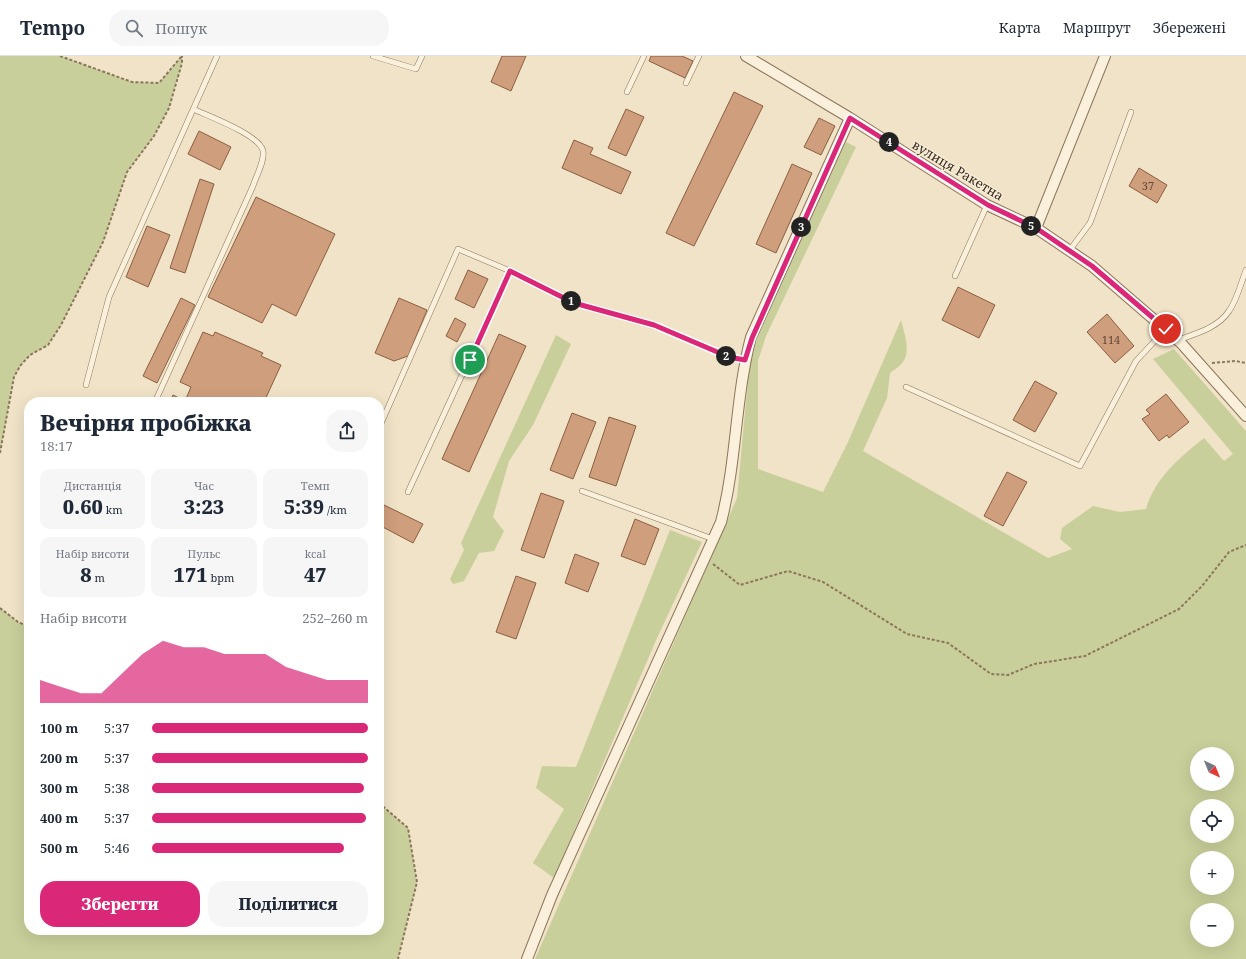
<!DOCTYPE html>
<html lang="uk">
<meta charset="utf-8">
<style>
body{margin:0;font-family:"Noto Serif",serif;background:#f6f6f7;color:#1f2937;height:100vh;display:flex;flex-direction:column;font-size:15px;white-space:nowrap}
*{box-sizing:border-box;margin:0}
p{font-size:13px;color:#747a83}
.icon{flex:none;width:22px;height:22px;fill:none;stroke:currentColor;stroke-width:2;stroke-linecap:round;stroke-linejoin:round}
.map{position:relative;flex:1;overflow:hidden}
.details{position:absolute;left:24px;top:341px;width:360px;height:538px;display:flex;flex-direction:column;background:#fff;border-radius:16px;box-shadow:0 4px 16px #0002}
.details>*{flex:none}
.needle{width:26px;rotate:137deg}
.controls{position:absolute;left:1190px;top:691px;display:grid;gap:8px}
.controls a{display:grid;place-items:center;width:44px;height:44px;border-radius:50%;background:#fff;box-shadow:0 4px 16px #0002;font-size:20px}
.pin{position:absolute;display:grid;place-items:center;width:34px;height:34px;color:#fff;margin:-17px;border:2px solid #fff;border-radius:50%;box-shadow:0 1px 4px #0007}
.km{position:absolute;width:20px;height:20px;margin:-10px;border-radius:50%;background:#222;color:#fff;font-size:11px;line-height:20px;text-align:center}
.round{display:grid;place-items:center;flex:none;width:42px;height:42px;border-radius:16px;background:#f6f6f7}
.summary{display:flex;align-items:center;justify-content:space-between;height:68px;padding:0 16px}
h1{font-size:22px;font-weight:800;line-height:30px}
.stats{display:grid;grid-template-columns:repeat(3,1fr);gap:6px;height:68px;padding:4px 16px}
.stats div{display:grid;align-content:center;border-radius:10px;background:#f6f6f7;text-align:center}
.stats b{font-size:20px;font-weight:800}
.stats small{font-size:11px;font-weight:400}
.stats p{font-size:11px}
.chart{height:112px;padding:8px 16px}
.chart p{display:flex;justify-content:space-between}
.chart svg{width:100%;height:72px;margin-top:4px;fill:#db2777;opacity:.7}
.primary-button{display:flex;gap:8px;margin-top:auto;padding:8px 16px}
.primary-button a{flex:1;height:46px;border-radius:16px;background:#db2777;color:#fff;font-size:16px;font-weight:800;line-height:46px;text-align:center}
.primary-button a+a{background:#f6f6f7;color:#1f2937}
ul{padding:0 16px;list-style:none;font-size:13px}
li{display:grid;grid-template-columns:64px 48px 1fr;align-items:center;height:30px}
li i{height:10px;border-radius:5px;background:#db2777}
header{display:flex;align-items:center;gap:24px;box-sizing:border-box;height:56px;padding:0 20px;background:#fff;border-bottom:1px solid #e0e1e3}
header strong{font-size:19px}
nav{display:flex;gap:22px;margin-inline-start:auto;font-size:14px}
.search{width:280px;height:36px;background:#f6f6f7;display:flex;align-items:center;gap:10px;box-sizing:border-box;padding:0 14px;border-radius:16px;color:#747a83;font-size:15px}
.map>svg:first-child{display:block}
.green{fill:#c9cf9a;fill-rule:evenodd}
.building{fill:#cf9e7c;stroke:#8c5e41}
.lines{fill:none;stroke-linecap:round;stroke-linejoin:round}
.lane-casing{stroke:#8c755c;stroke-width:6}
.street-casing{stroke:#8c755c;stroke-width:12}
.path{stroke:#8c755c;stroke-width:2;stroke-dasharray:3 2;stroke-linecap:butt}
.lane{stroke:#faf0db;stroke-width:5}
.street{stroke:#faf0db;stroke-width:10}
.route-casing{stroke:#fff;stroke-width:8}
.route{stroke:#db2777;stroke-width:5}
.labels{text-anchor:middle;dominant-baseline:central;stroke-width:3;stroke-linejoin:round;paint-order:stroke}
.number-label{font-size:11px;fill:#614937}
.street-label{font-size:13px;fill:#3c2d20;stroke:#f7edd7}
</style>
<header>
<strong>Tempo</strong>
<div class="search"><svg class="icon" aria-label="search" viewBox="0 0 24 24"><circle cx="10" cy="10" r="6"/><path d="M15 15l6 6"/></svg>Пошук</div>
<nav><a>Карта</a><a>Маршрут</a><a>Збережені</a></nav>
</header>
<div class="map">
<svg width="1246" height="903" viewBox="0 0 1246 903">
<rect width="100%" height="100%" fill="#f0e3c7"/>
<path class="green" d="M0,0H60L132,26L159,27L182,0V7L169,52L154,80L127,116L103,186L61,269L48,289L30,299L20,310L14,321L0,397Z
M846,86L856,91L766,280L758,305V413L823,436L848,386L901,264C904,276 911,295 903,306C900,310 894,314 890,317L887,342L863,395L1048,502L1072,493L1060,483L1062,472L1093,450L1120,456L1146,453C1155,422 1179,402 1204,382L1224,405L1233,398L1153,303L1174,293L1246,375V903H535L737,442L749,313L759,276ZM1197,698H1227V728H1197ZM1197,750H1227V780H1197ZM1197,802H1227V832H1197ZM1197,854H1227V884H1197Z
M556,279L571,288L533,369L509,405L493,461L504,475L494,495L479,497L464,525L453,528L450,523L464,494L461,487Z
M670,474L702,486L657,582L554,822L533,807L564,753L536,732L542,710L576,711Z
M0,552L18,566L29,571V874H379V747L408,772L417,826L398,903H0Z"/>
<path class="building" d="M502,0H526L511,35L491,26Z
M651,0H682L693,5L685,22L649,5Z
M734,36L763,50L694,190L666,177Z
M626,53L644,61L626,100L608,92Z
M819,62L835,70L821,99L804,91Z
M199,75L231,91L220,114L188,98Z
M574,84L593,92L590,98L631,116L621,138L562,112Z
M792,108L812,117L776,197L756,188Z
M1139,112L1167,129L1157,147L1129,130Z
M200,123L214,128L185,217L170,212Z
M256,141L335,178L296,260L272,248L262,267L208,241Z
M147,170L170,179L148,231L126,221Z
M468,214L488,223L474,252L455,243Z
M958,231L995,249L979,282L942,264Z
M181,242L195,249L157,327L143,320Z
M399,242L427,254L408,300L394,305L375,297Z
M1107,258L1134,290L1115,307L1087,276Z
M455,262L466,268L457,286L446,280Z
M203,276L213,280L215,276L263,297L261,300L281,309L264,346H170L173,339L185,345L191,331L180,326Z
M499,278L526,290L469,416L442,403Z
M1035,325L1057,337L1035,376L1013,364Z
M1166,338L1189,366L1169,382L1167,379L1159,385L1142,363L1150,358L1146,354Z
M572,357L596,366L573,423L550,414Z
M609,361L636,370L616,430L589,421Z
M1007,416L1027,426L1003,470L984,460Z
M541,437L564,445L544,502L521,494Z
M384,449L423,468L413,487L379,469V460Z
M635,463L659,473L645,509L621,500Z
M575,498L599,507L588,536L565,527Z
M516,520L536,527L516,583L496,576Z"/>
<g class="lines">
<g class="lane-casing">
<path id="lane" d="M373,0L416,13L422,0
M686,27L699,0
M627,36L644,0
M1069,195L1090,167L1131,56
M955,220L987,149
M1178,284C1195,278 1218,272 1229,255C1237,244 1241,227 1246,214
M86,329L109,241L217,0
M906,331L1080,410L1136,305L1166,273
M155,346L253,130C256,120 265,105 263,95C260,79 208,60 193,53
M379,372L458,193L510,215
M582,435L713,483
M408,436L510,215L574,247L654,269L729,301L745,304"/>
</g>
<g class="street-casing">
<path id="street" d="M746,0L850,62L987,149L1036,172L1092,210L1181,287L1246,360
M1036,172L1105,0
M527,903L552,839L721,466C737,405 735,342 751,281L850,62"/>
</g>
<path class="path" d="M60,0L132,26L159,27L181,1
M1212,307L1235,305L1246,307
M0,397L14,321L20,310L30,299L48,289L61,269L103,186L127,116L154,80L169,52L182,7V0
M713,508L740,529L788,515L823,526L907,578L948,587L991,618L1008,619L1034,608L1085,600L1179,553L1202,530L1229,496L1246,489
M0,552L18,566L29,571
M379,747L408,772L417,826L398,903"/>
<use href="#lane" class="lane"/>
<use href="#street" class="street"/>
</g>
<g class="lines">
<g class="route-casing">
<path id="route" d="M470,304L510,215L574,247L654,269L729,301L745,304L752,282L850,62L988,149L1036,172L1092,210L1166,273"/>
</g>
<use href="#route" class="route"/>
</g>
<g class="labels">
<g class="number-label">
<text x="1148" y="129">37</text>
<text x="1111" y="283">114</text>
</g>
<g class="street-label">
<text transform="translate(958 114) rotate(31)">вулиця Ракетна</text>
</g>
</g>
</svg>
<div class="controls">
<a><svg class="needle" viewBox="-14 -14 28 28"><path d="M0-13l5 13h-10z" fill="#e53935"/><path d="M0 13l5-13h-10z" fill="#747a83"/></svg></a>
<a><svg class="icon" aria-label="locate" viewBox="0 0 24 24"><circle cx="12" cy="12" r="6"/><path d="M12 2v4M12 18v4M2 12h4M18 12h4"/></svg></a>
<a>+</a>
<a>−</a>
</div>
<div class="pin" style="left:470px;top:304px;background:#1e9e55"><svg class="icon" aria-label="arrive" viewBox="0 0 24 24"><path d="M6 21V4h12l-3 4 3 4H6"/></svg></div>
<div class="pin" style="left:1166px;top:273px;background:#d93025"><svg class="icon" aria-label="check" viewBox="0 0 24 24"><path d="M5 12l5 5 9-10"/></svg></div>
<b class="km" style="left:571px;top:245px">1</b>
<b class="km" style="left:726px;top:300px">2</b>
<b class="km" style="left:801px;top:171px">3</b>
<b class="km" style="left:889px;top:86px">4</b>
<b class="km" style="left:1031px;top:170px">5</b>
<section class="details">
<div class="summary"><div><h1>Вечірня пробіжка</h1><p>18:17</p></div><a class="round"><svg class="icon" aria-label="share" viewBox="0 0 24 24"><path d="M12 15V3M7 8l5-5 5 5M5 13v7h14v-7"/></svg></a></div>
<div class="stats">
<div><p>Дистанція</p><b>0.60<small> km</small></b></div>
<div><p>Час</p><b>3:23</b></div>
<div><p>Темп</p><b>5:39<small> /km</small></b></div>
</div>
<div class="stats">
<div><p>Набір висоти</p><b>8<small> m</small></b></div>
<div><p>Пульс</p><b>171<small> bpm</small></b></div>
<div><p>kcal</p><b>47</b></div>
</div>
<div class="chart"><p><span>Набір висоти</span>252–260 m</p>
<svg viewBox="0 0 160 44" preserveAspectRatio="none"><path d="M0 44V30L10 34L20 38L30 38L40 26L50 14L60 6L70 10L80 10L90 14L100 14L110 14L120 22L130 26L140 30L150 30L160 30V44z"/></svg>
</div>
<ul>
<li><b>100 m</b>5:37<i style="width:100%"></i></li>
<li><b>200 m</b>5:37<i style="width:100%"></i></li>
<li><b>300 m</b>5:38<i style="width:98%"></i></li>
<li><b>400 m</b>5:37<i style="width:99%"></i></li>
<li><b>500 m</b>5:46<i style="width:89%"></i></li>
</ul>
<div class="primary-button"><a>Зберегти</a><a>Поділитися</a></div>
</section>
</div>
